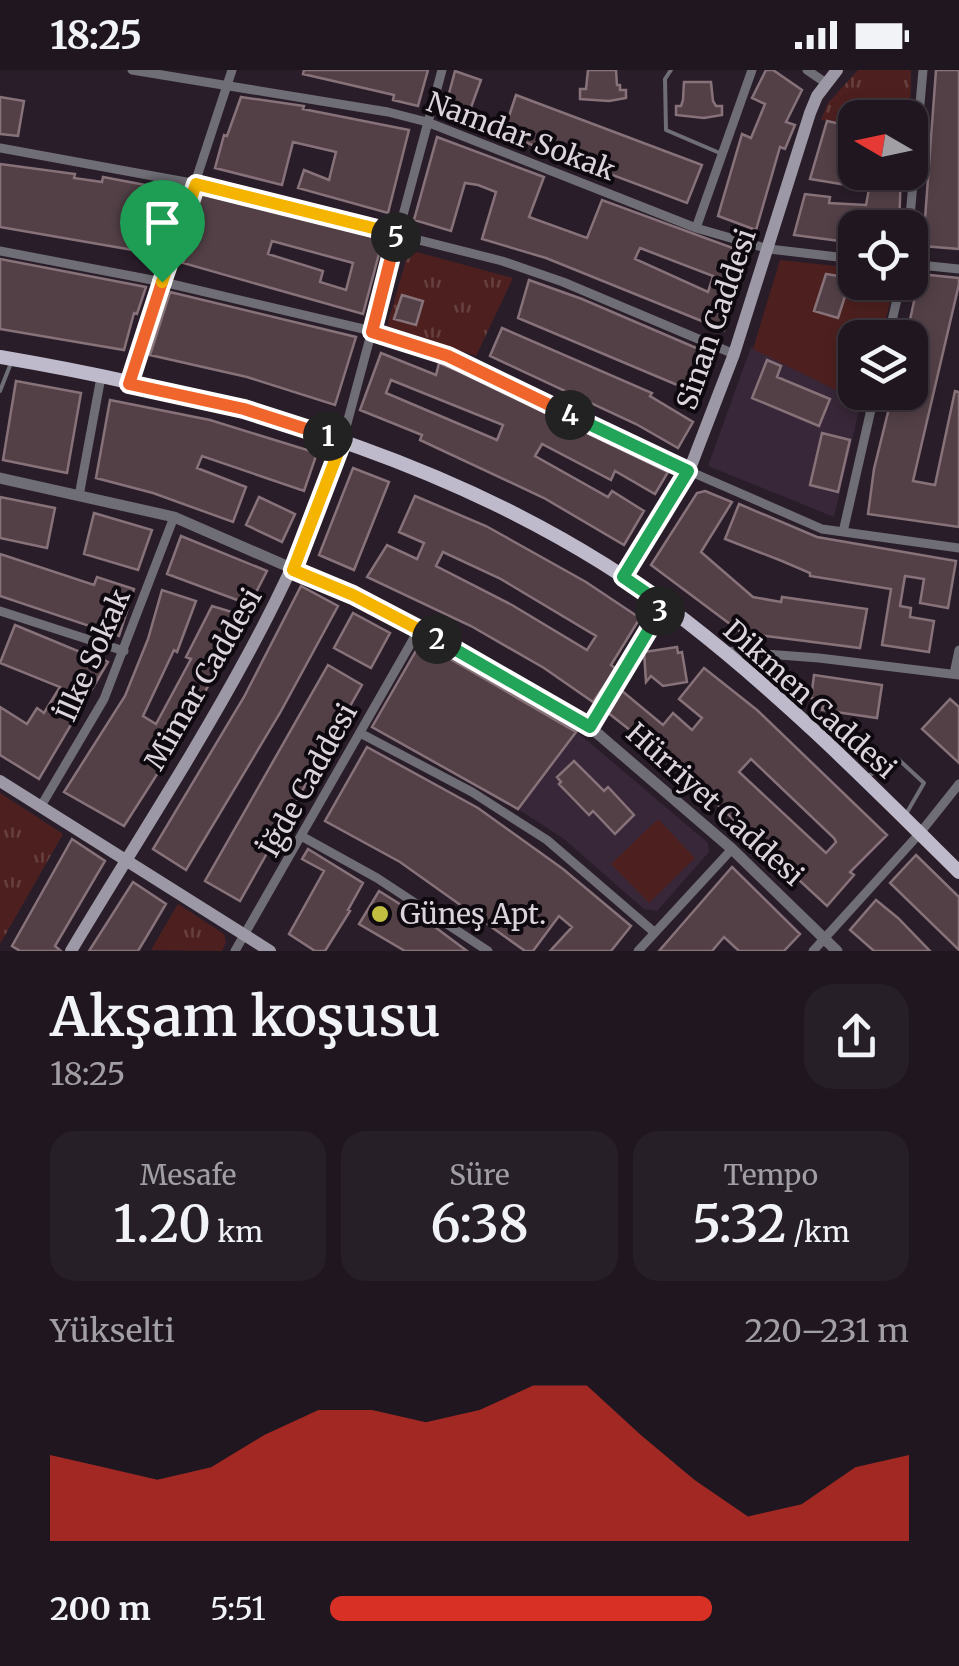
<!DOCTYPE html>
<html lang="tr">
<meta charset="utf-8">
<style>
body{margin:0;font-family:Merriweather,serif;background:#271f28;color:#f1f3f6;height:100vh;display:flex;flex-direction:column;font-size:38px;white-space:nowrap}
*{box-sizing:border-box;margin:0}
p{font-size:32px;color:#a19fa4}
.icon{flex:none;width:55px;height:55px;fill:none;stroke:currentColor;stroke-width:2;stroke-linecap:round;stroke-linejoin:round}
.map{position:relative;height:881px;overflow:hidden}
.side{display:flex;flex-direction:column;background:#1f161f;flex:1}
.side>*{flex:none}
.needle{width:65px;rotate:279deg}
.buttons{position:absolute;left:838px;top:30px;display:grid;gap:20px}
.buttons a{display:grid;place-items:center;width:90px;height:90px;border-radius:20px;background:#1f161f;box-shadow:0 5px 15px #0003,0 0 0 2px #3c353d;font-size:50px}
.pin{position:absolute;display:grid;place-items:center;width:85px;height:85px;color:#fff;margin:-102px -42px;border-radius:50% 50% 50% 0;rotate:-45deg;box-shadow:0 0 10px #0007}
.pin .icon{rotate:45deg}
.km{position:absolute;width:50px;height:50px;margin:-25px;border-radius:50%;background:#222;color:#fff;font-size:28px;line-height:50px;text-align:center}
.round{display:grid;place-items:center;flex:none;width:105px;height:105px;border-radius:30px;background:#271f28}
.headline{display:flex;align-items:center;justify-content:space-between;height:170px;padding:0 50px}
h1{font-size:55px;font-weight:600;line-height:75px}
.stats{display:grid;grid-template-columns:repeat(3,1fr);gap:15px;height:170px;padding:10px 50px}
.stats div{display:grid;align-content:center;border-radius:25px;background:#271f28;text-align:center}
.stats b{font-size:50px;font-weight:600}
.stats small{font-size:28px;font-weight:400}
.stats p{font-size:28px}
.chart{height:280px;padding:20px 50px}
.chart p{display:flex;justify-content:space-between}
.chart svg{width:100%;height:180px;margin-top:10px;fill:#d93025;opacity:.7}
ul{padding:0 50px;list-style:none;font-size:32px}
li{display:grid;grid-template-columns:160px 120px 1fr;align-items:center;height:75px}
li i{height:25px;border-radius:12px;background:#d93025}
.status{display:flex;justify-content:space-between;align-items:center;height:70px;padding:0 50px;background:#1f161f;direction:ltr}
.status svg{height:28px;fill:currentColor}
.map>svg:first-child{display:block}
.built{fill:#382738}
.grass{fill:#4d201f}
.park{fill:url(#park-tufts)}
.building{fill:#534047;stroke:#877279;stroke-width:2.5;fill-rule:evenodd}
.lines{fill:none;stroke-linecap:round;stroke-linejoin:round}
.service{stroke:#6f6d75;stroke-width:4}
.pedestrian{stroke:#6f6d75;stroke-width:6}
.minor{stroke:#6f6d75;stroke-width:9}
.tertiary{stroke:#6f6d75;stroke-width:11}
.secondary{stroke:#9c98a5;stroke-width:12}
.primary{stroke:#bfbacb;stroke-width:14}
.split-1-casing{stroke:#fff;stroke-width:20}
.split-2-casing{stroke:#fff;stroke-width:20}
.split-3-casing{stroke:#fff;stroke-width:20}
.split-4-casing{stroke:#fff;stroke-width:20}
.split-5-casing{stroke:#fff;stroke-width:20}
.split-6-casing{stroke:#fff;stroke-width:20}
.split-1{stroke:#f0652b;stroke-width:12}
.split-2{stroke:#f5b400;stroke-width:12}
.split-3{stroke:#22a559;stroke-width:12}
.split-4{stroke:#22a559;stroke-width:12}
.split-5{stroke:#f0652b;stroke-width:12}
.split-6{stroke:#f5b400;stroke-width:12}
.poi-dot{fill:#c1be40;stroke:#0e090e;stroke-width:4}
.labels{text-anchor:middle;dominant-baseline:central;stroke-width:8;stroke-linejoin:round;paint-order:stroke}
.street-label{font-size:28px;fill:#dcd4dc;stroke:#0e090e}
.poi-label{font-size:28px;fill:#dcd4dc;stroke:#0e090e;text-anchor:start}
</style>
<div class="status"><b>18:25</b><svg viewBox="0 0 49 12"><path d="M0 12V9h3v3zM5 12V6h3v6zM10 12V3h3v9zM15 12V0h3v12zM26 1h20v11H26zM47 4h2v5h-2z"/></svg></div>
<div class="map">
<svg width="959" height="881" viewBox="0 0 959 881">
<defs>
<pattern id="park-tufts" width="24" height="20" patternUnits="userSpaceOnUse" patternTransform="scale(2.5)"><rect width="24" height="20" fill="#4d201f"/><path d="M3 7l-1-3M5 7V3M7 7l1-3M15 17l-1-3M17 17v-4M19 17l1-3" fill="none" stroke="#66403f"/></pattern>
</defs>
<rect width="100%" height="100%" fill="#291d29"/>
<path class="built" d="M751,277L861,332L834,447L708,396Z
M576,661L708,773L709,782L657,841L644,839L564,769L518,739Z"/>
<path class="grass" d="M780,190L855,198V212L895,213L881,267L855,268V322L867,323L864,334L753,279Z
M658,749L695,788L649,833L611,794Z"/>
<path class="park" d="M858,0H911L910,61V48H855V54L821,50L828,33Z
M409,180L513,208L476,286L387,256Z
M0,723L63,764L0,874Z
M178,834L224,864L226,872L222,881L151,880Z"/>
<path class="building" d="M304,0H428L418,36L393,30L394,25L303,4Z
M588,0H616L617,15H620V20H626V28L609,31L580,29V19H586Z
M766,0H773L802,20L786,52L795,55L785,79L780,77L756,160L718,146L742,64L751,68L765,34L752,28Z
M936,0H959V179L923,176Z
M455,1L481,10L466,51L444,42Z
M684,12H711L713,31L716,36H722V45L704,48L676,45V36H681L683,30Z
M516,25L702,95L687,133L503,64Z
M0,27L24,31L18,66L0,64Z
M241,27L304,36L303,39L409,60L388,143L298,118L304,100L329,110L336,82L293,72L282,115L215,98L224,65L227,66Z
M827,51L855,57L847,115L810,109Z
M437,67L544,107L529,147L587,168L602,130L749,184L724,260L546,188L482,169L496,122L478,115L465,113L451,161L414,150ZM640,178L713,206L708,222L635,189Z
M0,94L75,104L74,108L102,112L103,107L177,121L168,150L162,149L156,184L0,157Z
M863,102H901L899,158H855V173L794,165L805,124L830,127L829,133L866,135L869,119L862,115Z
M202,124L383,169L363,244L183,193ZM272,171L353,193L346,220L320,212L323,201L268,184Z
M0,189L146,217L137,244L134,243L124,280L0,259Z
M826,204L851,208L838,248L814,241Z
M920,204L959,208V214L913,411L935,415L955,321L959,322V457L868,444L874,399L893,322H910V268H906Z
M529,210L582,229L715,286L701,325L518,248Z
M170,222L356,267L335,335L247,307L150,285Z
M402,225L423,231L416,255L394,249Z
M502,258L652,323L650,326L693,352L678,378L636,354L490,286Z
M381,283L436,305L439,293L458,301L668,402L655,424L615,401L611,410L542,374L535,386L608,427L612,421L644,441L624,475L544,428L420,370L422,365L360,340ZM391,310L503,355L497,370L386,323Z
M767,290L781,296L777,307L830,329L819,356L752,328Z
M16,311L81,323L67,403L3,390Z
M110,330L210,350L317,383L304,421L202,386L197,398L246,417L233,452L153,423L96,408Z
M822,363L850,370L838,422L810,415Z
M353,398L389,412L354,500L319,485Z
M705,421L732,432L701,482L753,527L781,532L782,527L867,539L860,578L742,563L651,495L697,423Z
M415,426L486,456L586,512L640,548L611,595L616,599L593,632L544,598L471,556L367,507L387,475L417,489L424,473L399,462ZM443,482L499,508L596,566L587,580L512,535L436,496Z
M0,427L55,438L47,478L0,468Z
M259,427L295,444L282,472L246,455Z
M739,434L817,467L956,491L948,538L920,533L924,509L905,506L900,536L911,538L910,547L934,551L929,582L882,575L891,519L810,506V503L782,491L725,469Z
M94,443L152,460L138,500L84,484Z
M181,466L267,501L186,659L124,756L64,722L125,626L148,569L162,520L196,531L177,582L174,580L143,646L156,654L191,589L186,587L212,536L235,543L240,531L167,504Z
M0,484L94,515L97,507L134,519L119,566L0,526Z
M301,516L338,536L280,643L186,800L153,779L244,627Z
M353,543L390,563L371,598L334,578Z
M15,555L80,582L82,578L108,592L39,709L0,685V637L27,654L37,638L44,643L60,617L0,593Z
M421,572L576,662L518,739L372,657Z
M677,577L678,583L682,582L687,612L663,616L651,606L646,612L644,582Z
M328,595L362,615L240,831L205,811Z
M704,598L757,640L887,765L850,802L854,805L827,836L678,698L607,642L621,620L663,655L673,643L692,660L702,648L679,629ZM751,689L834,768L836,772L826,783L739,702Z
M814,605L882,615L877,648L822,640L824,630L811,628Z
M950,629L959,637V693L922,659Z
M367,677L478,738L563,799L631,856L611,881H550L572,857L559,846L533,881H525L400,792L325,751Z
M574,691L604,721L608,717L634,745L615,764L593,741L589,745L559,714L561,712L557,707Z
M72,769L105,791L55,876L61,881H20L12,876Z
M308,779L363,813L348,840L350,841L325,881H315L289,864L324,801L302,789Z
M916,785L959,827V880L890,813Z
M732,797L800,864L784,881H739L724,867L712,881H659Z
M133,812L166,834L147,866L138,881H89Z
M379,821L427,851L467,881H405L359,854Z
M876,830L898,848L930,881H874L850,860Z"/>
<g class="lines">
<path class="service" d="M671,0L665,9L666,60L722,84
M0,321L11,293
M868,706L898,689L924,713L906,744"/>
<path class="pedestrian" d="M591,656L664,535"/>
<path class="minor" d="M132,0L388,42L427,52L696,158L769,179L855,189
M807,0L826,13
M0,78L197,114L502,191L563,212L734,284
M696,158L752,0
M909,158L923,0
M0,181L163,212L372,261L448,287L689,401L822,459L959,478
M910,194L959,199
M888,268L901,212
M129,314L232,0
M342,372L442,0
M79,426L101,307
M843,462L875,322
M0,541L124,581
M723,581L819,588L959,605
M954,604L959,580
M360,663L472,722L547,770L654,862
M41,736L104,629L174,447
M303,767L377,808L488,881
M235,881L419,559
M638,881L732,779
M813,881L920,763L959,714"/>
<path class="tertiary" d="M0,408L174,447L353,525L544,628L590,657L732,779L837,881"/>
<path class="secondary" d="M623,507L689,401L734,284L810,43L817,26L837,0
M0,711L270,881
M71,881C170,715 281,556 342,372"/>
<path class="primary" d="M0,287C241,328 489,399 686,551C784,627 871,715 959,802"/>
</g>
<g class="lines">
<g class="split-1-casing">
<path id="split-1" d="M162,212L129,314L244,339L328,366"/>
</g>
<g class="split-2-casing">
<path id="split-2" d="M328,366L342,372L293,500L353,525L437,569"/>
</g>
<g class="split-3-casing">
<path id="split-3" d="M437,569L590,657L660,541"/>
</g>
<g class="split-4-casing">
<path id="split-4" d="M570,345L688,401L623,507L664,535L660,541"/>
</g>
<g class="split-5-casing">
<path id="split-5" d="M396,167L372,262L448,286L570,345"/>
</g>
<g class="split-6-casing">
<path id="split-6" d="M162,212L196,114L397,164L396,167"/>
</g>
<use href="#split-1" class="split-1"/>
<use href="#split-2" class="split-2"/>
<use href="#split-3" class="split-3"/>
<use href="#split-4" class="split-4"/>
<use href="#split-5" class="split-5"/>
<use href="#split-6" class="split-6"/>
</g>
<circle class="poi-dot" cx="380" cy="844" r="10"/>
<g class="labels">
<g class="street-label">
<text transform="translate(521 66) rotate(21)">Namdar Sokak</text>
<text transform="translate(716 249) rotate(-71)">Sinan Caddesi</text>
<text transform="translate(93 585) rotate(-66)">İlke Sokak</text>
<text transform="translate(203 609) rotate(-60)">Mimar Caddesi</text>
<text transform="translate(810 629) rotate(42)">Dikmen Caddesi</text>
<text transform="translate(308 710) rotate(-61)">İğde Caddesi</text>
<text transform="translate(715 734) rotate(42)">Hürriyet Caddesi</text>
</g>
<g class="poi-label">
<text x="400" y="844">Güneş Apt.</text>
</g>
</g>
</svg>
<div class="buttons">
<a><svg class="needle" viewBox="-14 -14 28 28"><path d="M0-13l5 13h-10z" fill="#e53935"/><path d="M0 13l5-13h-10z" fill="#a19fa4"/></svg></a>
<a><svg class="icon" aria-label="locate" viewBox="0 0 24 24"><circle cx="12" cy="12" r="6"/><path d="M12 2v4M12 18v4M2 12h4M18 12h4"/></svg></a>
<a><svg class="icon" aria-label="layers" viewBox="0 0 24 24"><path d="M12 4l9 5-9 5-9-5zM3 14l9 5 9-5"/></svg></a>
</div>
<div class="pin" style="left:162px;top:212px;background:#1e9e55"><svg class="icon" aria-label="arrive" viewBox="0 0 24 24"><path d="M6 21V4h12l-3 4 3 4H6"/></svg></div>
<b class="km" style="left:328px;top:366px">1</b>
<b class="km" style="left:437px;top:569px">2</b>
<b class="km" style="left:660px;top:541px">3</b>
<b class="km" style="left:570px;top:345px">4</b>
<b class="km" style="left:396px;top:167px">5</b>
</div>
<section class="side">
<div class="headline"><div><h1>Akşam koşusu</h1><p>18:25</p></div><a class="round"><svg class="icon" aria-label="share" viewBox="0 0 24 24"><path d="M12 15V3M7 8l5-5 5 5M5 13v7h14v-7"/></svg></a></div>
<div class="stats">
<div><p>Mesafe</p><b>1.20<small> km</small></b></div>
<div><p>Süre</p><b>6:38</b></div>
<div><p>Tempo</p><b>5:32<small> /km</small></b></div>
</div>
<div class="chart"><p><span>Yükselti</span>220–231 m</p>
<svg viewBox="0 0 160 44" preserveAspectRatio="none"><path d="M0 44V23L10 26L20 29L30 26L40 18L50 12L60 12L70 15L80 12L90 6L100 6L110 18L120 29L130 38L140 35L150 26L160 23V44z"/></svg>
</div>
<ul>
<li><b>200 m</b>5:51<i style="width:66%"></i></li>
</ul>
</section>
